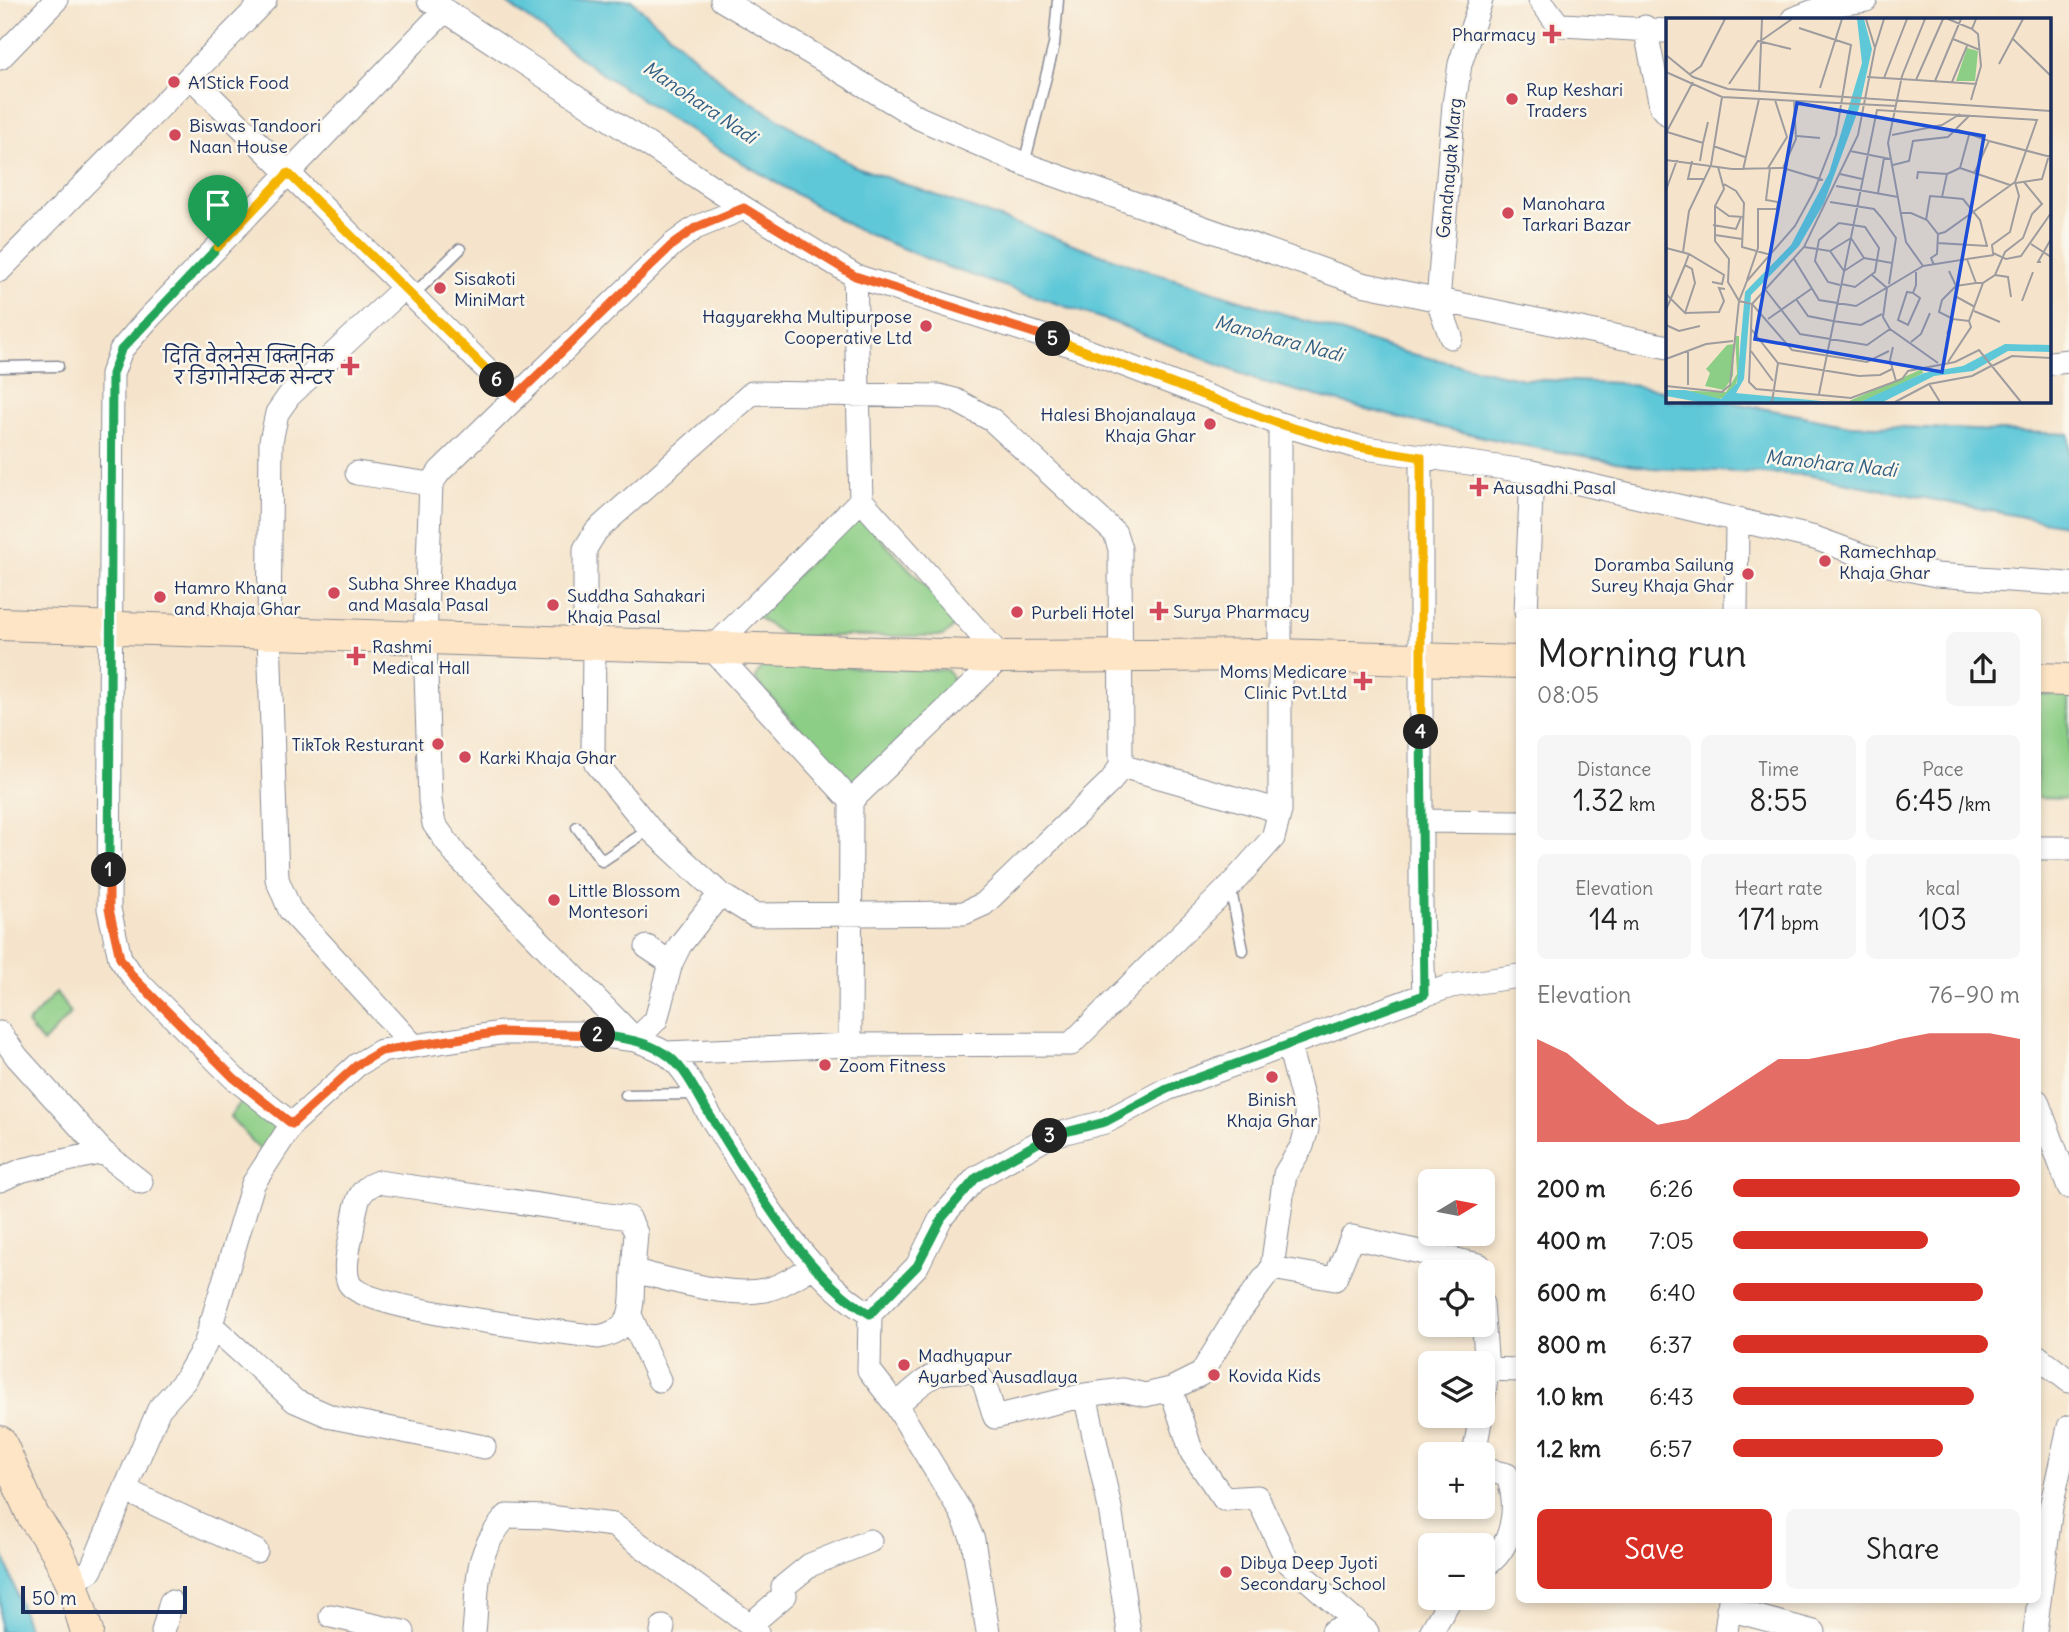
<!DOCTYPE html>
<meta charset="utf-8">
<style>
body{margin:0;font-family:Delius,"Playpen Sans Deva",sans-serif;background:#f6f6f6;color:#222;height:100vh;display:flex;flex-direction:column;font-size:26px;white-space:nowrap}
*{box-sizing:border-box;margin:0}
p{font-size:23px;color:#767676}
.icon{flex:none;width:38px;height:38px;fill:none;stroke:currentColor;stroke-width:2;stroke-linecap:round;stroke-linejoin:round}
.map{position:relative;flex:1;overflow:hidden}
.details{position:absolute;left:1516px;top:609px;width:525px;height:994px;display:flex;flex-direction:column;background:#fff;border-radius:10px;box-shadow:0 4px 10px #0003}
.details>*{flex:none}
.needle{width:46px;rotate:80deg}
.tools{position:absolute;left:1418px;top:1169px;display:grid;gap:14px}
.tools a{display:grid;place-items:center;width:77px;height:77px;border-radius:10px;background:#fff;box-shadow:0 4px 10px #0003;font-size:35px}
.scale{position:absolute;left:21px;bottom:18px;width:166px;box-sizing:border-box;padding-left:7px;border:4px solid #1b2f5e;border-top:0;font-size:19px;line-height:24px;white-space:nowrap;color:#1b2f5e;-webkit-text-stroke:5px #fbf7ec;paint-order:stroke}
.pin{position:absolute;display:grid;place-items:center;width:60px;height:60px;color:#fff;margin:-72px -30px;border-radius:50% 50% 50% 0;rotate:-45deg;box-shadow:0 0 7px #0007}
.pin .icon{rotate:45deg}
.km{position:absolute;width:35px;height:35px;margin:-18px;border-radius:50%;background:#222;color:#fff;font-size:19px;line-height:35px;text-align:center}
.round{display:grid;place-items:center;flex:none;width:74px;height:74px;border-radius:10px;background:#f6f6f6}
.head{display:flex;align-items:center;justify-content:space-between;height:119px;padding:0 21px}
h1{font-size:38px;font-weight:600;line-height:52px}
.metrics{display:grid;grid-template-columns:repeat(3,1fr);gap:10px;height:119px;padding:7px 21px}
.metrics div{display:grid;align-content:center;border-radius:10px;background:#f6f6f6;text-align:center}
.metrics b{font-size:30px;font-weight:600}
.metrics small{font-size:19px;font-weight:400}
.metrics p{font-size:19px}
.chart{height:196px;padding:14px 21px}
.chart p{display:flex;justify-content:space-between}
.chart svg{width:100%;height:126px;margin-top:7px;fill:#d93025;opacity:.7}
.button{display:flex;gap:14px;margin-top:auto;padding:14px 21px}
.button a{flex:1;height:80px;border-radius:10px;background:#d93025;color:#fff;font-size:28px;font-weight:600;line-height:80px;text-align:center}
.button a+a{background:#f6f6f6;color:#222}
ul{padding:0 21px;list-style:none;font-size:23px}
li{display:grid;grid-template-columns:112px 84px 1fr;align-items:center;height:52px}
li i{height:18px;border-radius:9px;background:#d93025}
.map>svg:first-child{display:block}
.green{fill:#8dce86;stroke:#547e72;stroke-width:2}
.water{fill:#5ec8d8;stroke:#3c7c9b;stroke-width:2}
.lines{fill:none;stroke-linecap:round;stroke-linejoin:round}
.lane-casing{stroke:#888a94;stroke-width:13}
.street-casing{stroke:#888a94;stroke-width:25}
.secondary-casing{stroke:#888a94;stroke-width:34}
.lane{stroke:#fff;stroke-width:10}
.street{stroke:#fff;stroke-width:23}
.secondary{stroke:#fde5c5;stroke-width:32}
.split-1-casing{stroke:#fff;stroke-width:14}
.split-2-casing{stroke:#fff;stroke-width:14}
.split-3-casing{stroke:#fff;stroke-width:14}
.split-4-casing{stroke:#fff;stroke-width:14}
.split-5-casing{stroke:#fff;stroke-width:14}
.split-6-casing{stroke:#fff;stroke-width:14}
.split-7-casing{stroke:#fff;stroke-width:14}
.split-1{stroke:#22a559;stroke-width:9}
.split-2{stroke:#f0652b;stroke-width:9}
.split-3{stroke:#22a559;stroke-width:9}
.split-4{stroke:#22a559;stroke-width:9}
.split-5{stroke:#f5b400;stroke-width:9}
.split-6{stroke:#f0652b;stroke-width:9}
.split-7{stroke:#f5b400;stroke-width:9}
.poi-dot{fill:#d1495b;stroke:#fbf7ec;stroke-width:2.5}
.labels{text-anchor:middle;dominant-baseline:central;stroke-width:5;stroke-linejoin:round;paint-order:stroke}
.poi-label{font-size:18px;fill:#1b2f5e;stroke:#fbf7ec;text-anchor:start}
.street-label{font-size:18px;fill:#1b2f5e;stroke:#fbf7ec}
.water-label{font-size:19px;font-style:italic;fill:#2f5d83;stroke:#fbf7ec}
.inset-road{fill:none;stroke:#9e9c9f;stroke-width:2}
.view{fill:#1d4ed8;fill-opacity:0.15;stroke:#1d4ed8;stroke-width:3.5}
.inset-edge{fill:none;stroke:#1b2f5e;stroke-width:3.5}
</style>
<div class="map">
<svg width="2069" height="1632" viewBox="0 0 2069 1632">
<rect width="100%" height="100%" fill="#fbf7ec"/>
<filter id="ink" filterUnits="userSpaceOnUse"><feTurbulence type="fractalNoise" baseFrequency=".0143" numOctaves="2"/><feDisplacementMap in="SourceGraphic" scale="14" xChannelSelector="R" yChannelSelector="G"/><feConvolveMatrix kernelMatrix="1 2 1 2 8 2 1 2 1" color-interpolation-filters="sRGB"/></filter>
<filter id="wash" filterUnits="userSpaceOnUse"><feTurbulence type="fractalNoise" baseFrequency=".00686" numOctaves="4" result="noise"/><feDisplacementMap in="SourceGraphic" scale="28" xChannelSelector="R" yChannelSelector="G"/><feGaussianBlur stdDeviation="1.57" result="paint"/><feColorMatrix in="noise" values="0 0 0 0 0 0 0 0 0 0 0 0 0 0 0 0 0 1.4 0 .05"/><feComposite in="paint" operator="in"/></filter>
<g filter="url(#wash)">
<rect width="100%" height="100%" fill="#f5e4cb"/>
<path class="green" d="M858,520L865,522L953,615C956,626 952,630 943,636H785L755,615L850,523Z
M763,665L947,670C954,677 954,683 950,693L852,786L758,683L755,677Z
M2037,694L2069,695V799L2037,798Z
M56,992L71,1013L43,1043L27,1024Z
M245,1096L282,1130L264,1154L230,1117Z"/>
<path class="water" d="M503,0H631L728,87L854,166L1143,269L1403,352L1523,379L1617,383L1668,391V401H1725L1850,425L2069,434V526L1807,475L1651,468L1515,444L1412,421L1256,380L1115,323L947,267L856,229L722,151L599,72Z
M0,1544L28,1628L29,1632H0Z"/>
</g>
<g filter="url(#ink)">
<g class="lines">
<g class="lane-casing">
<path id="lane" d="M1024,164L1054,45L1058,0
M412,296L460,249
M0,367L58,366
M577,827L602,861L650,829
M1230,886L1243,950
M626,1095L697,1094"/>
</g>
<g class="street-casing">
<path id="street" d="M429,0L744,208L855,276L1080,348L1280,424L1358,447L1532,472L1815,538L1889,565L1936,575L2069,584
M722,0L919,118L1024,164L1362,284L1668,347
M1540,0L1558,24L1563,25L1668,31
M1793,19L1830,5L1866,0
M1645,27L1661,106L1668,114
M0,58L56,0
M190,76L515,397
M744,208L695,228L672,245L440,471L431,484L425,640L430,801L434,824L457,856L636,1040C645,1044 657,1047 665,1053C686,1067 699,1098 712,1119C751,1181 806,1278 870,1314L917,1266L941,1218L976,1178L1050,1136L1105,1122L1167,1089L1424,995L1451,986L1519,976
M0,270L265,0
M855,276L861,500L1001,657L851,801L712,649L861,500
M404,288L289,396L277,413L271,441L269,634L277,879L290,910L413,1045
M1451,337L1438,301L1454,104L1460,64L1481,0
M2050,363L2069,361
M1421,457V906L1424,995
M357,473L431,484
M1526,612L1532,472
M1736,612L1737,520
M585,642V549L596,531L752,393L940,396L955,400L992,420L1115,533L1120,549L1121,766L1111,781L984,904L964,913L754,915L720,894L650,829L597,764L593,752L594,642
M1121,766L1280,811
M1422,821L1519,822
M2037,848H2069
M647,947L671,963
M0,1033L17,1057L103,1152
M850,1045L851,801
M1289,1046L1306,1111L1307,1129L1302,1146L1285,1174L1272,1268L1237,1315L1201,1374L1171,1389L1192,1453L1224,1499L1257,1497L1288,1562L1367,1632
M666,1053L850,1045L1071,1044L1230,886L1273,838L1280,811V424
M2037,1101L2069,1187
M292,1124L234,1078L134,978L120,958L109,909L112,374L121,350L147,320L445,10
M0,1180L23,1170L103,1152L141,1182
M1272,1268L1335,1279L1352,1237L1479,1265L1480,1272
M633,1271C631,1304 638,1329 598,1337C560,1331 363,1310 349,1283C342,1267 351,1241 353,1225C356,1205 357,1189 378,1182L629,1218L636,1233L633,1271C671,1279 727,1298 765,1290C781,1287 799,1274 815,1266
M1482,1304L1487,1369L1519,1370
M870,1314L869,1370L896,1405L961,1512L973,1540L988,1632
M630,1315L659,1380
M210,1324L295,1401L332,1417L484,1447
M2037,1356L2069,1381
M1085,1395L1110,1508L1129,1632
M896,1405C928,1379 932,1367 976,1372L984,1382L995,1417L1085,1395L1123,1390L1145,1395L1171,1389
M1482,1410L1487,1369
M1474,1454L1481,1416
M1482,1469L1507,1475C1520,1506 1513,1550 1482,1568
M125,1490L256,1551
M72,1583L91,1570L159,1409L185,1380L205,1345L253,1184L292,1124L357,1065L381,1051L500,1033H579L636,1040L656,1020L671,963L680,945L720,894
M1728,1609L1814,1632
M331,1616L403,1632
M163,1632L171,1602
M474,1632C479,1584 472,1555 507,1516L549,1517L613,1525L750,1625
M662,1632L663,1627
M757,1632L750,1625L785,1595L783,1587L810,1565L870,1541
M1332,1632L1356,1620
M1431,1632L1451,1598
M1726,1632L1730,1600
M2035,1632L2051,1507L2069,1427"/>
</g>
<g class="secondary-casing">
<path id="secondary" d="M0,624L1001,657L1277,655L1519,662
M2037,679L2069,680
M0,1442L33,1516L56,1549L72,1583L87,1632"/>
</g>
<use href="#lane" class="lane"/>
<use href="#street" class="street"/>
<use href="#secondary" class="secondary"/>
</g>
</g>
<g class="lines" filter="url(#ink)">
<g class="split-1-casing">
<path id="split-1" d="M109,870L112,374L121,350L218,247"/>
</g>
<g class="split-2-casing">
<path id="split-2" d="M109,870V909L120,958L134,978L234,1078L292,1124L357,1065L381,1051L500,1032L598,1035"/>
</g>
<g class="split-3-casing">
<path id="split-3" d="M598,1035C621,1038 644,1040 664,1053C685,1065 698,1097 711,1117C750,1179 806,1278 870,1314L917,1266L942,1218L976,1178L1050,1136"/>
</g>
<g class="split-4-casing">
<path id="split-4" d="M1050,1136L1105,1122L1167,1089L1424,995L1421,732"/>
</g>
<g class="split-5-casing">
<path id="split-5" d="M1053,339L1280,424L1358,447L1421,457V732"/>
</g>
<g class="split-6-casing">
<path id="split-6" d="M497,380L515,397L672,245L695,228L744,208L855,276L1053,339"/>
</g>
<g class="split-7-casing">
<path id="split-7" d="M218,247L288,173L497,380"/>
</g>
<use href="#split-1" class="split-1"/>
<use href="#split-2" class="split-2"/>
<use href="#split-3" class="split-3"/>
<use href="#split-4" class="split-4"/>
<use href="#split-5" class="split-5"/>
<use href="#split-6" class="split-6"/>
<use href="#split-7" class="split-7"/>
</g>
<g class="poi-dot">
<path d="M1548.5 23.5h7v7h7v7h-7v7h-7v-7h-7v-7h7z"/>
<circle cx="174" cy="82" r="7"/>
<circle cx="1512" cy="99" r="7"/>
<circle cx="175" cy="135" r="7"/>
<circle cx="1508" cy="213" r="7"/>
<circle cx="440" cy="288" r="7"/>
<circle cx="926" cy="326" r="7"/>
<path d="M346.5 355.5h7v7h7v7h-7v7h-7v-7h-7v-7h7z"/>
<circle cx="1210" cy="424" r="7"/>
<path d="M1475.5 476.5h7v7h7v7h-7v7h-7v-7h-7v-7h7z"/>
<circle cx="1825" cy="561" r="7"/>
<circle cx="1748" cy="574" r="7"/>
<circle cx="334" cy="593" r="7"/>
<circle cx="160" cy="597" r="7"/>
<circle cx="553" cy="605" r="7"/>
<path d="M1155.5 600.5h7v7h7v7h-7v7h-7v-7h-7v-7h7z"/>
<circle cx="1017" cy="612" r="7"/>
<path d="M352.5 645.5h7v7h7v7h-7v7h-7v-7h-7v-7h7z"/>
<path d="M1359.5 670.5h7v7h7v7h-7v7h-7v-7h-7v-7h7z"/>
<circle cx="438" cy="744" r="7"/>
<circle cx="465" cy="757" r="7"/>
<circle cx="554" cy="900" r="7"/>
<circle cx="825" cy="1065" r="7"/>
<circle cx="1272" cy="1077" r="7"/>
<circle cx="904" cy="1365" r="7"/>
<circle cx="1214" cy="1375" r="7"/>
<circle cx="1226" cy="1572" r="7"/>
</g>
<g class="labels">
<g class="poi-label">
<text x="1536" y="34" text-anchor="end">Pharmacy</text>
<text x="188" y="82">A1Stick Food</text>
<text x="1526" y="89">Rup Keshari<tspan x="1526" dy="21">Traders</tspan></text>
<text x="189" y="125">Biswas Tandoori<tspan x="189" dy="21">Naan House</tspan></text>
<text x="1522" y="203">Manohara<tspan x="1522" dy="21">Tarkari Bazar</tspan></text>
<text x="454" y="278">Sisakoti<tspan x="454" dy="21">MiniMart</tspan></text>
<text x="912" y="316" text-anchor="end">Hagyarekha Multipurpose<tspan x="912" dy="21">Cooperative Ltd</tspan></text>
<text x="334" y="356" text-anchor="end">दिति वेलनेस क्लिनिक<tspan x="334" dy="21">र डिगोनेस्टिक सेन्टर</tspan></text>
<text x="1196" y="414" text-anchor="end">Halesi Bhojanalaya<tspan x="1196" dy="21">Khaja Ghar</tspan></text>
<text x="1493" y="487">Aausadhi Pasal</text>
<text x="1839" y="551">Ramechhap<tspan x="1839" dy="21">Khaja Ghar</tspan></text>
<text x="1734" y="564" text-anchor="end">Doramba Sailung<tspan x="1734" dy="21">Surey Khaja Ghar</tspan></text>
<text x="348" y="583">Subha Shree Khadya<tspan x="348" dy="21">and Masala Pasal</tspan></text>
<text x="174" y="587">Hamro Khana<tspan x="174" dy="21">and Khaja Ghar</tspan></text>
<text x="567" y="595">Suddha Sahakari<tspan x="567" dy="21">Khaja Pasal</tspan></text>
<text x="1173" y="611">Surya Pharmacy</text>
<text x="1031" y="612">Purbeli Hotel</text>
<text x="372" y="646">Rashmi<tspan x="372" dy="21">Medical Hall</tspan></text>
<text x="1347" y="671" text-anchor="end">Moms Medicare<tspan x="1347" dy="21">Clinic Pvt.Ltd</tspan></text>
<text x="424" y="744" text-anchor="end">TikTok Resturant</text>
<text x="479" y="757">Karki Khaja Ghar</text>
<text x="568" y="890">Little Blossom<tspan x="568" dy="21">Montesori</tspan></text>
<text x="839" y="1065">Zoom Fitness</text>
<text x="1272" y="1099" text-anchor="middle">Binish<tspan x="1272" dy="21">Khaja Ghar</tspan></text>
<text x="918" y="1355">Madhyapur<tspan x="918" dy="21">Ayarbed Ausadlaya</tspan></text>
<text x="1228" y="1375">Kovida Kids</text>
<text x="1240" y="1562">Dibya Deep Jyoti<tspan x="1240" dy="21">Secondary School</tspan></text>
</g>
<g class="street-label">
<text transform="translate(1449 168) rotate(-85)">Gandnayak Marg</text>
</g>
<g class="water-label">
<text transform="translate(700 102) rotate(34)">Manohara Nadi</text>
<text transform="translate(1279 338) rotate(15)">Manohara Nadi</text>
<text transform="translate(1831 463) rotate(6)">Manohara Nadi</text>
</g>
</g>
<g transform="translate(1666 18)">
<rect width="385" height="385" fill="#f5e4cb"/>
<path d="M301,30L312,33L309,63H290ZM69,318H73V358L69,368L59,379L50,382L0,372L60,374L71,356ZM68,326L67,358L58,372L39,368L44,355L40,351L61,327ZM256,351L257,355L235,367L194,384L107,379L183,383Z" fill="#8dce86"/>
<path d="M191,1H198L206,31L193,90L158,185L133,228L85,277L78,361L70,375L166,384H33L0,378V372H19L55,381L71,365L79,274L125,227L163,155L196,45ZM339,326L385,327V334L342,333L307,353L268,358L217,384H194L258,355L297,348Z" fill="#5ec8d8"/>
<path class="inset-road" d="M200,1L209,30L192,117L138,229L86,286L126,332L201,344L223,333M282,1L306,11L310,1M287,21L314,32M347,21L385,58M96,22L126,1M209,30L218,1M0,37L27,59L62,71L385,93M333,46L357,1M0,54L56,79L230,88M24,56L35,48L59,1M201,59L250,62L277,1M218,60L241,1M250,62L311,66M269,63L295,1M286,64L301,28M63,66L92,23L125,31M154,70L176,1M93,75L96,1M305,82L315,48L312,16L306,11M290,111L323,123M1,114L37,125L34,143M0,115L27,64M226,117L276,107L294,96M131,118L154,120M37,125L42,104M47,128L79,139M184,133L224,141M0,142L66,151L117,150L157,162M26,143L22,161H39M227,147L243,143L247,123L282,119L304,97M52,149L58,171L49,188V223L63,241L62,264L73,283M102,150L121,119L109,82M117,150L130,121L128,83M294,150L344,167M77,152L93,81M174,156L196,161M281,156L294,150L303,117M308,156L323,123L385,139M251,161L252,154L281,156L276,179L264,178L260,202M350,165L376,161L383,137M58,166L70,173L78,185L76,229L105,237M170,168L232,179M0,172L11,142M212,175L218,140M276,179L297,181L314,202L321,228M164,184L208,191L215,199L230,220L223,266M49,188L63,198L77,199M235,195H245L261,202L272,216L279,214L349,164M47,207L70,211L75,199M49,217L76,221M271,225L322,228M365,226L385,239M138,229L164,233L185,220L198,240L178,253L164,233M0,230L23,236L58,257L56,266L46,264M17,234L23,193L45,147L56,79M198,240L226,245M128,241L153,282L190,288L257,248L240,224L222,125L236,58L259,1M301,241L328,237M375,244H372L385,221M268,247L265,240L271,236L272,216M257,248L301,241L310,265H317M283,253L290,268L310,265M206,257L221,270L217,299L224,311L272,345M329,257L342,259L345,279M81,262L92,230V191H111L112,184L100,182L104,150M174,267L162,264L149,243L153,222L173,205L199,209L213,230L209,254L189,269L175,266M99,271L134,316L201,327L224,311M247,275L254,280L242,307L232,302L241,274L247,275L250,267V254M0,276L19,295L29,265L26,251L19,247L23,236M289,278L309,289M130,281L142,298L167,303L195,307L216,296M73,283L81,263L129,208L149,171L170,117L185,27L133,10M356,283L367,254M0,292L19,247M308,293L334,304M19,295L53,294L58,283L53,270L59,271M102,301L145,271M287,301L273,294L276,282L290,268M0,307L13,313L34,308M85,311L112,345L193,358L214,357L226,351M281,316L287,301L303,303M245,324L255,316L264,295M227,329L224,342L230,363M85,333L107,363M0,341L40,326L67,323M282,344L305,309L303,303L317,265L329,257L339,234L357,220L366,196L376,186L358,164M326,348L346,338L385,340M263,366L274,384M22,367V332M0,368L56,374L64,367L73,283L86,286L83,364L90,371L185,380L236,361L242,353L289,344L313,332L355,384M153,376L211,92L371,102L349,164L353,178L344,214L326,227L327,235L340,241L355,238L385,195M106,384L112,345M229,384L263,366L306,358L325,348"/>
<path class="view" d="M131,85L318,118L276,354L89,321Z"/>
<rect width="385" height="385" class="inset-edge"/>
</g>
</svg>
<div class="tools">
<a><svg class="needle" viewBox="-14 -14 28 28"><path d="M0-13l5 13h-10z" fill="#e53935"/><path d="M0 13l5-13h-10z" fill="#767676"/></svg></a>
<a><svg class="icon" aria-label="locate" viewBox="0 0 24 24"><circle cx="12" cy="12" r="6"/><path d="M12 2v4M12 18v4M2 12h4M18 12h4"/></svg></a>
<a><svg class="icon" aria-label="layers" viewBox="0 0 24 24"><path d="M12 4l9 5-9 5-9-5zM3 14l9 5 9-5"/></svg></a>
<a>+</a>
<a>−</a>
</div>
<div class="scale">50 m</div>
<div class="pin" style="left:218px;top:247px;background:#1e9e55"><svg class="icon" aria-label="arrive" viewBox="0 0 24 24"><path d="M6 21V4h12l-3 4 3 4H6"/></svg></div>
<b class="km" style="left:109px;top:870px">1</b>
<b class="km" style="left:598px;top:1035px">2</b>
<b class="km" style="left:1050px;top:1136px">3</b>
<b class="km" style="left:1421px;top:732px">4</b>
<b class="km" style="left:1053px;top:339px">5</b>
<b class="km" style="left:497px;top:380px">6</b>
<section class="details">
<div class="head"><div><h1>Morning run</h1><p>08:05</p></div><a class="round"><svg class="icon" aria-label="share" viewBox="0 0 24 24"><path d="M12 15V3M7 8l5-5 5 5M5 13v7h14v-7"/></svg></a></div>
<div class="metrics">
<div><p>Distance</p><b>1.32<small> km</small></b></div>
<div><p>Time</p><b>8:55</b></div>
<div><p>Pace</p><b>6:45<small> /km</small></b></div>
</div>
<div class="metrics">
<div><p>Elevation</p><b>14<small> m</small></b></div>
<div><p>Heart rate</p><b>171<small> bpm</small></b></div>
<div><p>kcal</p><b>103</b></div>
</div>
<div class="chart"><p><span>Elevation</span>76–90 m</p>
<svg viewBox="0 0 160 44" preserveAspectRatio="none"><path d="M0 44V8L10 13L20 22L30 31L40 38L50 36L60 29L70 22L80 15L90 15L100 13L110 11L120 8L130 6L140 6L150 6L160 8V44z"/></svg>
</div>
<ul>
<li><b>200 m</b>6:26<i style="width:100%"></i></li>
<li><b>400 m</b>7:05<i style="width:68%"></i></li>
<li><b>600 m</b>6:40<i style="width:87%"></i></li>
<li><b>800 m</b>6:37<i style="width:89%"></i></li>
<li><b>1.0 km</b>6:43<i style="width:84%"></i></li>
<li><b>1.2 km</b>6:57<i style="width:73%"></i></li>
</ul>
<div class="button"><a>Save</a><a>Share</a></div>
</section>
</div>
